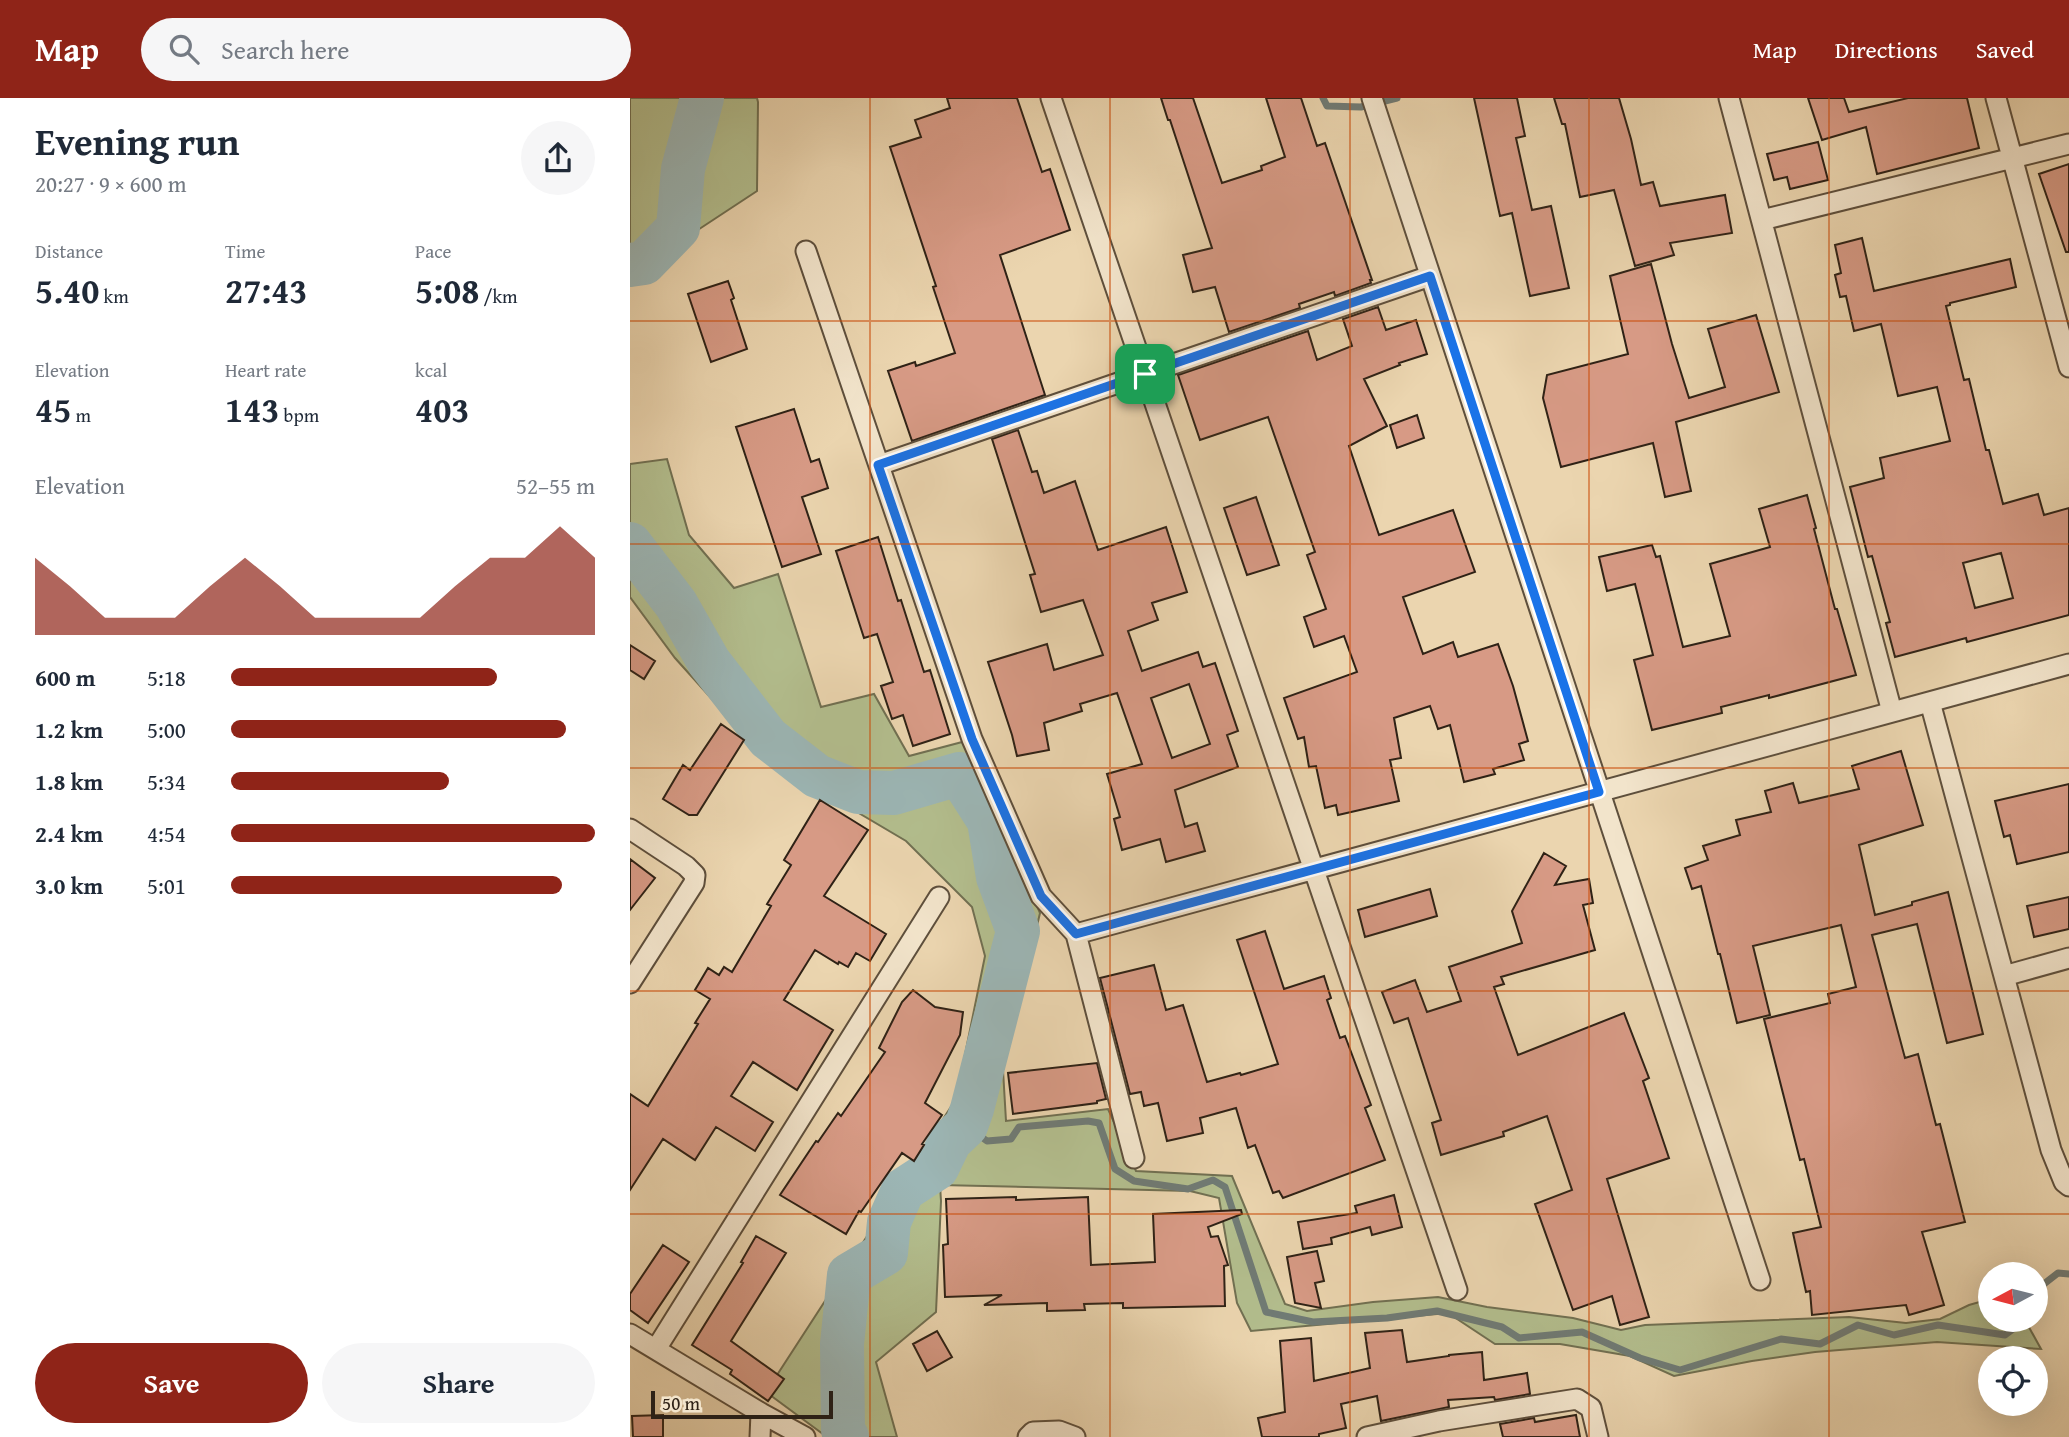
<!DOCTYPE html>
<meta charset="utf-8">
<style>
body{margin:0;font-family:"Gentium Book Plus",serif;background:#f6f6f7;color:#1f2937;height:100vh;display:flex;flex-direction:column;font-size:26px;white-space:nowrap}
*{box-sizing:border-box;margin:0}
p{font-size:23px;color:#747a83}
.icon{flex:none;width:38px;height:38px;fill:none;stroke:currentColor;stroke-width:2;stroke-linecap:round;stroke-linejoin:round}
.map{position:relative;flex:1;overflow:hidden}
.side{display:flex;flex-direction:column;background:#fff;width:630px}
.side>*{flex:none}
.needle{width:46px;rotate:263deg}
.fabs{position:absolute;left:1348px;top:1164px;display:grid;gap:14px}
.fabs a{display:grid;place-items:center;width:70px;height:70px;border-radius:50%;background:#fff;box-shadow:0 7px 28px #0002;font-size:35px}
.scale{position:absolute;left:21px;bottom:18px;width:182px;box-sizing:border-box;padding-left:7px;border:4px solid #2f2216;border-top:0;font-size:19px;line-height:24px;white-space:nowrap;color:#2f2216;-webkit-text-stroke:5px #f2e4cb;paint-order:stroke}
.pin{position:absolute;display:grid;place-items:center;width:60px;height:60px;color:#fff;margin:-30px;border-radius:14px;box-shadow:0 4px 10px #0006}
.round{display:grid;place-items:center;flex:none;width:74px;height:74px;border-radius:37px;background:#f6f6f7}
.summary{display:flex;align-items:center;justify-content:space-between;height:119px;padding:0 35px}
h1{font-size:38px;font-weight:700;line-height:52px}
.figures{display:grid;grid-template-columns:repeat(3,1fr);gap:10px;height:119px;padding:7px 35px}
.figures div{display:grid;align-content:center}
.figures b{font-size:35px;font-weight:700}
.figures small{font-size:19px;font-weight:400}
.figures p{font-size:19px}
.chart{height:196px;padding:14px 35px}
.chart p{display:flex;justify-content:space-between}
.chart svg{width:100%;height:126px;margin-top:7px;fill:#8f2418;opacity:.7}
.primary-button{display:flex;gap:14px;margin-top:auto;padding:14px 35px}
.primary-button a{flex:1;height:80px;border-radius:42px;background:#8f2418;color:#fff;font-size:28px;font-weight:700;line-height:80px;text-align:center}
.primary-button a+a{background:#f6f6f7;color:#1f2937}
ul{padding:0 35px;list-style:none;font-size:23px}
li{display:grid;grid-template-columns:112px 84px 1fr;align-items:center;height:52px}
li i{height:18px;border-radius:9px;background:#8f2418}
header{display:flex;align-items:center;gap:42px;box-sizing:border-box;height:98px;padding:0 35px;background:#8f2418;color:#fff}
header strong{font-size:33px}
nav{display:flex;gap:38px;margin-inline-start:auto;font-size:24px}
.search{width:490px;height:63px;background:#f6f6f7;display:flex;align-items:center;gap:18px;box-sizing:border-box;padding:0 24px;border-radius:38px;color:#747a83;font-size:26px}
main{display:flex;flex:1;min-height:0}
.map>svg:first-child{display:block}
.green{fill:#b3be8e;stroke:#717052;stroke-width:2}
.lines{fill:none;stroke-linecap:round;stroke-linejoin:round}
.stream{stroke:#707b75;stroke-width:7}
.river{stroke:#9cb6b5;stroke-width:44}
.building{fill:#d79a85;stroke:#2f2216;stroke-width:2;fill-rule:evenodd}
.minor-casing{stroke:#5e4f3c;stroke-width:23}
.minor{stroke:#f2e4cb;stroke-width:19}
.route-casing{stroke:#fff;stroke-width:14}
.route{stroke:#1a73e8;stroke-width:9}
.grid{fill:none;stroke:#cc510e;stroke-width:2;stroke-opacity:0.55}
</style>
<header>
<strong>Map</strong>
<div class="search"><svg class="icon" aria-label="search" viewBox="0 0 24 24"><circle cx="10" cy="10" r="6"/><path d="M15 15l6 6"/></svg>Search here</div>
<nav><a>Map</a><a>Directions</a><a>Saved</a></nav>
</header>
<main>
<section class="side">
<div class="summary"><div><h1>Evening run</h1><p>20:27 · 9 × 600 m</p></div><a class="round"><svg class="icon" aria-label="share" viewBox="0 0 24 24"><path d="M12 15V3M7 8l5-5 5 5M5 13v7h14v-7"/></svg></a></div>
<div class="figures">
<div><p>Distance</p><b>5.40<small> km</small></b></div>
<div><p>Time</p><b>27:43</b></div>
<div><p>Pace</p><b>5:08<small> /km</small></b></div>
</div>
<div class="figures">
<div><p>Elevation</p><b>45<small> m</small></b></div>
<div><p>Heart rate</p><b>143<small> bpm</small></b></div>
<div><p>kcal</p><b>403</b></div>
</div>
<div class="chart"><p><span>Elevation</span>52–55 m</p>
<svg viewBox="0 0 160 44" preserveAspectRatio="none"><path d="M0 44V17L10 27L20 38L30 38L40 38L50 27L60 17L70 27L80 38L90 38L100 38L110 38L120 27L130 17L140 17L150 6L160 17V44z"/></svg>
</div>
<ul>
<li><b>600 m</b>5:18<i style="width:73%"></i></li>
<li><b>1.2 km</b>5:00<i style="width:92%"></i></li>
<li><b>1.8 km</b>5:34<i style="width:60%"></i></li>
<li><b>2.4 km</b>4:54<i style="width:100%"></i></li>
<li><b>3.0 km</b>5:01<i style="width:91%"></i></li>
</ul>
<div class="primary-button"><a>Save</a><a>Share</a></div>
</section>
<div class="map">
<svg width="1439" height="1339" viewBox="0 0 1439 1339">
<rect width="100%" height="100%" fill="#ebd5af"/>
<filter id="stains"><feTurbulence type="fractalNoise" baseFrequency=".00286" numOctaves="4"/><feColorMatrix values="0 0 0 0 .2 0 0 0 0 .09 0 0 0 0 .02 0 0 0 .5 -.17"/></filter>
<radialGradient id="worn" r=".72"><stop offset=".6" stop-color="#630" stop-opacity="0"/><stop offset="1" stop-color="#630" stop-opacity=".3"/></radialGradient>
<path class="green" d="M0,0H127L128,4L127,93L45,147L0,172Z
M37,361L59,437L104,490L148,476L191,609L244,596L279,658L336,643L410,815L373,972L376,1023L478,1011L506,1073L602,1078L655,1206L677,1213L743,1204L808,1199L857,1209L943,1220L991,1232L1015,1227L1219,1219L1276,1225L1310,1221L1339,1207L1360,1201V1222H1395L1411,1251L1307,1244L1185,1254L1122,1263L1044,1278L1000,1258L930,1246H865L818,1215L621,1233L607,1205L589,1100L560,1093L310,1087L311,1103L306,1214L246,1264L267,1339H197L136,1294L326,1001L355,858L342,809L276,743L134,659L45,560L0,499V366Z"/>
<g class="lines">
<path class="stream" d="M693,0L697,8L731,9L767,0
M336,1028L357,1043L381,1041L389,1029L458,1023L469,1025L485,1071L504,1083L558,1091L583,1082L595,1089L636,1214L683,1224L757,1220L807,1213L872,1229L889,1240L952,1234L1010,1260L1050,1272L1151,1241L1190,1246L1228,1227L1264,1237L1308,1227L1375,1237L1395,1222
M1405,1199L1410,1189L1428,1175L1439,1176"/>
<path class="river" d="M0,167L14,165L48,130L53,71L72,0
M0,446L46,506L79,564L138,640L187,678L228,694L264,695L329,676L359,723L368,779L388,833L342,1011L336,1028L320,1043L307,1070L273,1092L259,1124L256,1155L219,1177L212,1246L213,1332L217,1339"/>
</g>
<path class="building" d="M317,0H387L412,74L420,71L440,132L370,157L415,297L282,343L258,273L285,264L286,268L325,255L303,189L306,188L260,49L291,39L285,22L320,10Z
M531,0H563L592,85L632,72L631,68L655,59L636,0H671L687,48L695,45L742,182H740L741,185L705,198L704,194L669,206L670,210L599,234L585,189L563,194L553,157L582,150L540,22H538Z
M844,0H887L895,38L886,40L902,112L921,108L939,190L900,198L882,115L870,118Z
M924,0H989L1001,41L1011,87L1023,84L1030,108L1095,97L1102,135L1040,145L1044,157L1005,168L984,92L950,99L935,26H932Z
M1178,0H1214L1219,14L1278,0H1337L1349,50L1247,76L1236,29L1192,42Z
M1188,44L1198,82L1160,91L1157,79L1144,82L1137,56Z
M1439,66V154H1436L1409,76Z
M1232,140L1244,193L1380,161L1386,189L1320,205V207L1316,208L1334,282L1339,281L1356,352H1359L1373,406L1408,396L1414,417L1439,410V517L1337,544L1336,540L1265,559L1256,525L1260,524L1242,458L1238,459L1220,389L1254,380L1250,360L1320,343L1307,289L1268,298L1251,226L1224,233L1216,198L1210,199L1205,177L1211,175L1205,147ZM1371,455L1383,500L1345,510L1333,465Z
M1021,166L1042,246L1059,300L1095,289L1078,231L1126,217L1149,294L1046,324L1061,393L1035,399L1023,345L931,369L913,300L917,277L998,256L980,178Z
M98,183L104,200L101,202L117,251L81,264L58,196Z
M748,209L756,232L786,222L797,256L769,265L770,267L734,281L757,328L719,348L749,437L823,412L845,474L773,499L793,556L823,544L828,559L868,546L883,588L898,643L889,646L894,662L863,671L865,676L834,684L820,627L808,631L800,608L764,620L771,660L760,662L769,703L708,717L706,707L695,710L686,668L679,669L674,639L668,641L654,600L727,574L714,538L684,549L674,519L696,511L677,457L685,454L638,319L570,342L548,277L678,233L687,262L722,248L713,221Z
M164,311L181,364L189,361L198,390L172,399L191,456L152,469L106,329Z
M787,317L794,340L767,350L760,327Z
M388,332L402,374L407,373L414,395L445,383L468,452L536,429L557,494L522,505L528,522L498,533L512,573L568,554L573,569L585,565L608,633L597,637L608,669L545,692L555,729L567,725L575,753L536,764L530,741L492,752L484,721L490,719L477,676L512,666L487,595L450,606L452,613L414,625L419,652L387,658L382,637L358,564L417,546L424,572L473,557L453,502L411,514L400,477L405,476L362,341ZM559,586L580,646L542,660L521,600Z
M1177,397L1186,430L1184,431L1205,511H1207L1226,577L1139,600V597L1091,609L1092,615L1022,632L1004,562L1023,557L1005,486L977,493L969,459L1022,447L1026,459L1030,458L1053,549L1100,538L1080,466L1140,449L1129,411Z
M626,399L649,467L617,477L594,410Z
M248,439L268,503L271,502L294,574L300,572L320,636L283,648L273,617L262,621L251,588L263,584L247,536L234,540L206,453Z
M0,547L25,563L14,581L0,572Z
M91,626L114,642L67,717H59L33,701L53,667L60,672Z
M1271,653L1293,727L1229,747L1245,817L1282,807V804L1318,794L1353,936L1317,945L1287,826L1242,837L1275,960L1288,956L1306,1027L1310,1026L1335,1124L1292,1134L1314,1207L1279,1217L1276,1207L1182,1217L1180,1193L1176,1194L1163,1135L1191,1129L1174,1061L1170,1062L1134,921L1200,905L1198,896L1226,889L1211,827L1123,848L1140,917L1107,925L1090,856H1088L1071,788L1062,791L1055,770L1078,762L1073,748L1110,737L1106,722L1141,714L1135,693L1163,685L1169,705L1229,691L1222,668Z
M1439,686V754L1387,766L1380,737L1374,739L1365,703Z
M190,702L238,732L194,798L256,836L240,863L226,855L218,869L209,864L208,866L185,852L154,902L203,932L167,992L123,964L101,998L143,1024L125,1053L86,1029L65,1062L33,1041L0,1092V996L18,1008L68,926L65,925L80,901L65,892L78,870L89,877L94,869L102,874L141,808L137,806L161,767L154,762Z
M914,755L936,768L925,787L959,781L963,805L953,807L965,852L871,879L874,886L864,889L888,957L994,915L1019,980L1013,983L1039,1060L977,1081L1019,1219L990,1227L982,1198L943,1212L905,1106L942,1092L917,1018L873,1034L874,1038L811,1057L802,1025L811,1022L778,920L764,925L752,894L785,882L797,914L831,903L819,869L892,845L882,813Z
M0,761L25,780L0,812Z
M800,791L807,818L735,839L728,812Z
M1439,799V831L1404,839L1397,808Z
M635,833L654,891L694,878L701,900L697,902L710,940L715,938L741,1007L735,1010L755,1062L653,1100L649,1093L643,1095L625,1047L618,1050L606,1010L570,1020L573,1035L537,1043L528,1005L514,1008L511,994L500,996L470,880L524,867L536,912L553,907L577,984L610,975L611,977L648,966L607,842Z
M283,892L305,909L333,914L330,937L295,1005L312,1017L292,1046L294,1047L284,1063L272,1055L231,1114L229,1113L216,1136L150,1097L186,1043L188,1044L208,1015L211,1018L255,954L249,950L272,904Z
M467,965L476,1001L467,1003V1005L383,1016L378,975Z
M764,1097L772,1129L742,1137L740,1129L701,1140L702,1146L673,1151L668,1124L727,1115L725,1108Z
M386,1099V1102L458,1099L461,1167L525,1164L523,1116L611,1112L612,1116L578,1129L581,1139L588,1138L598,1167L594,1168L595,1208L493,1210V1205L454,1206L455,1212L417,1213V1205L354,1207L372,1197L315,1199L313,1147L318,1146L316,1101Z
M126,1138L156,1155L101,1243L154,1281L138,1303L100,1276L102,1272L62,1247L113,1165L111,1164Z
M33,1147L59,1164L18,1225L0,1212V1196Z
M687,1153L694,1183L685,1185L691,1210L665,1205L657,1159Z
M772,1232L777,1264L819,1258V1257L852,1254L854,1282L897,1275L900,1296L865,1302L864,1299L818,1302L819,1309L751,1323L747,1298L711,1306L716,1330L689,1336V1339H632L628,1320L655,1314L650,1243L681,1240L684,1283L740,1270L735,1235Z
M307,1233L322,1259L297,1273L283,1246Z
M33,1317V1339H3L2,1318Z
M946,1317L950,1339H873L870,1326L904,1320L905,1324Z"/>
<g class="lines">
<g class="minor-casing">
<path id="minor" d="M421,0L827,1192
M742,0L1130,1182
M1099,0L1262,614
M1366,0L1439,269
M1132,122L1439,46
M176,153L342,641L411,798L446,836L504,1060
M249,367L800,178
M1300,604L1421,1052L1434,1084L1439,1088
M0,731L56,768L65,777L64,785L0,885
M446,836L1439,566
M1374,878L1439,860
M0,1236L131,1315L175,1339
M26,1251L309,799
M130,1339L131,1315
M398,1339L403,1334L429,1333L445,1339
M737,1339L809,1323L947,1301L961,1310L968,1339"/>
</g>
<use href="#minor" class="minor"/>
</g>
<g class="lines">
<g class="route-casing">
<path id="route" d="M800,178L969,694L446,836L411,798L342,641L248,367Z"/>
</g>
<use href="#route" class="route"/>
</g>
<path class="grid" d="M240,0V1339M480,0V1339M720,0V1339M959,0V1339M1199,0V1339M0,223H1439M0,446H1439M0,670H1439M0,893H1439M0,1116H1439"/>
<rect width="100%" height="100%" filter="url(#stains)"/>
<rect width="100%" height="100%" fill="url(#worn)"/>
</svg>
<div class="fabs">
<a><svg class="needle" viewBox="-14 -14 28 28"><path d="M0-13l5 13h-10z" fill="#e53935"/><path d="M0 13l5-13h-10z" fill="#747a83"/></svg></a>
<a><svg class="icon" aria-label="locate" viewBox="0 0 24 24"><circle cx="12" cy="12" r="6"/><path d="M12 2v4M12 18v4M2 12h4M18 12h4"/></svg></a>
</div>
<div class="scale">50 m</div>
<div class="pin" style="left:515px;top:276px;background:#1e9e55"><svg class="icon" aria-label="arrive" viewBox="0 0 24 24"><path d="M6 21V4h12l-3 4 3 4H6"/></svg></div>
</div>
</main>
